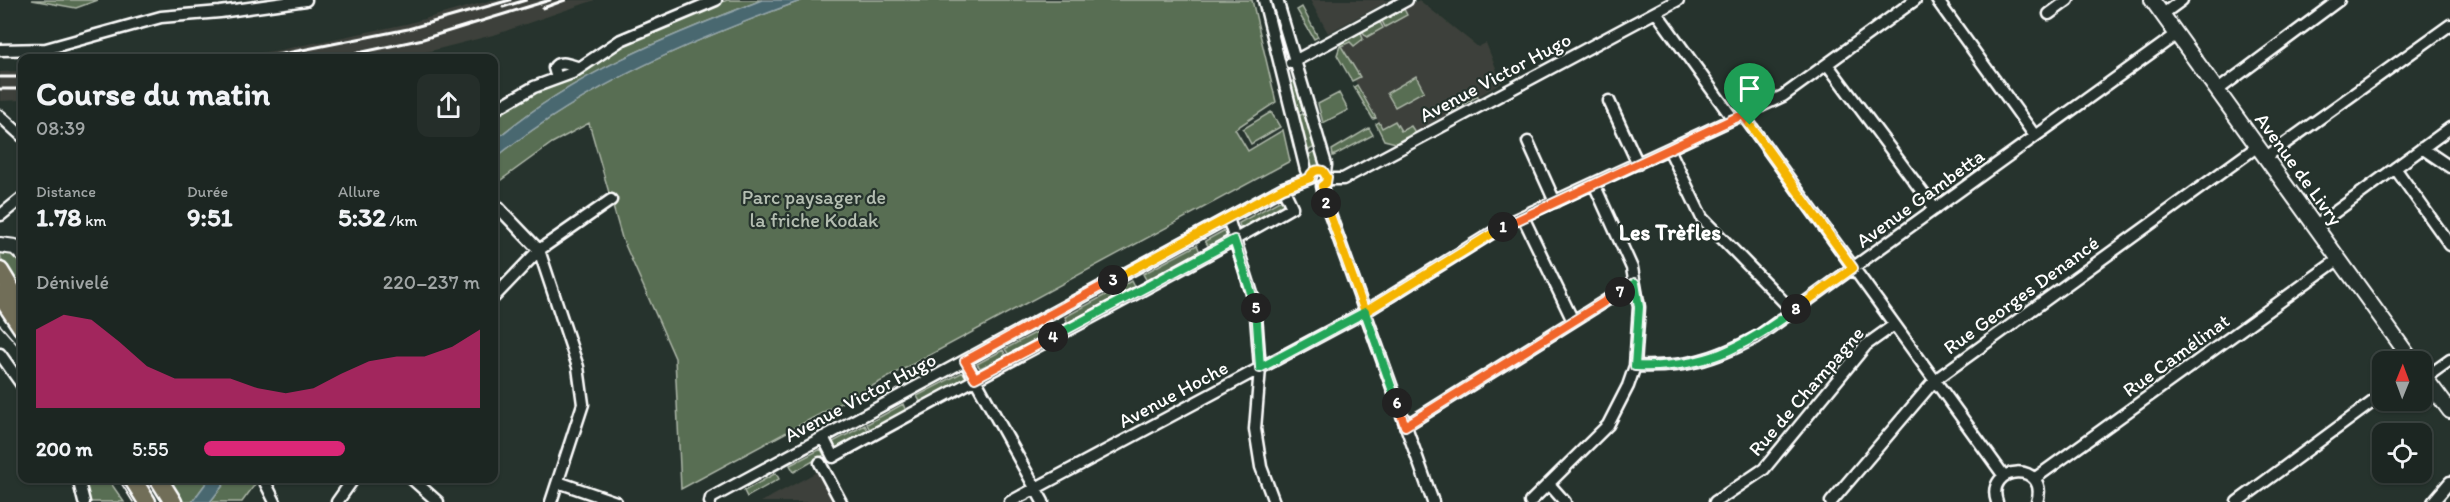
<!DOCTYPE html>
<html lang="fr">
<meta charset="utf-8">
<style>
body{margin:0;font-family:Itim,sans-serif;background:#252e2a;color:#f1f3f6;height:100vh;display:flex;flex-direction:column;font-size:22px;white-space:nowrap}
*{box-sizing:border-box;margin:0}
p{font-size:20px;color:#a0a5a5}
.icon{flex:none;width:33px;height:33px;fill:none;stroke:currentColor;stroke-width:2;stroke-linecap:round;stroke-linejoin:round}
.map{position:relative;flex:1;overflow:hidden}
.panel{position:absolute;left:18px;top:54px;width:480px;height:429px;display:flex;flex-direction:column;background:#1c2622;border-radius:12px;box-shadow:0 2px 4px #0004,0 0 0 2px #3a4340}
.panel>*{flex:none}
.needle{width:39px;rotate:1deg}
.buttons{position:absolute;left:2372px;top:351px;display:grid;gap:12px}
.buttons a{display:grid;place-items:center;width:60px;height:60px;border-radius:12px;background:#1c2622;box-shadow:0 2px 4px #0004,0 0 0 2px #3a4340;font-size:30px}
.pin{position:absolute;display:grid;place-items:center;width:51px;height:51px;color:#fff;margin:-62px -26px;border-radius:50% 50% 50% 0;rotate:-45deg;box-shadow:0 0 6px #0007}
.pin .icon{rotate:45deg}
.km{position:absolute;width:30px;height:30px;margin:-15px;border-radius:50%;background:#222;color:#fff;font-size:16px;line-height:30px;text-align:center}
.round{display:grid;place-items:center;flex:none;width:63px;height:63px;border-radius:12px;background:#252e2a}
.head{display:flex;align-items:center;justify-content:space-between;height:102px;padding:0 18px}
h1{font-size:33px;font-weight:700;line-height:45px}
.metrics{display:grid;grid-template-columns:repeat(3,1fr);gap:9px;height:102px;padding:6px 18px}
.metrics div{display:grid;align-content:center}
.metrics b{font-size:26px;font-weight:700}
.metrics small{font-size:16px;font-weight:400}
.metrics p{font-size:16px}
.chart{height:168px;padding:12px 18px}
.chart p{display:flex;justify-content:space-between}
.chart svg{width:100%;height:108px;margin-top:6px;fill:#db2777;opacity:.7}
ul{padding:0 18px;list-style:none;font-size:20px}
li{display:grid;grid-template-columns:96px 72px 1fr;align-items:center;height:45px}
li i{height:15px;border-radius:8px;background:#db2777}
.map>svg:first-child{display:block}
.built{fill:#3c413a}
.green{fill:#596e52;stroke:#acb6a8;stroke-width:1.5}
.water{fill:#496870;stroke:#92a4a9;stroke-width:1.5}
.lines{fill:none;stroke-linecap:round;stroke-linejoin:round}
.minor-casing{stroke:#fff;stroke-width:15}
.tertiary-casing{stroke:#fff;stroke-width:18}
.primary-casing{stroke:#fff;stroke-width:21}
.minor{stroke:#26332d;stroke-width:10}
.tertiary{stroke:#26332d;stroke-width:14}
.primary{stroke:#716e59;stroke-width:16}
.tram{stroke:#fff;stroke-width:1.5}
.rail{stroke:#fff;stroke-width:3}
.split-1-casing{stroke:#fff;stroke-width:12}
.split-2-casing{stroke:#fff;stroke-width:12}
.split-3-casing{stroke:#fff;stroke-width:12}
.split-4-casing{stroke:#fff;stroke-width:12}
.split-5-casing{stroke:#fff;stroke-width:12}
.split-6-casing{stroke:#fff;stroke-width:12}
.split-7-casing{stroke:#fff;stroke-width:12}
.split-8-casing{stroke:#fff;stroke-width:12}
.split-9-casing{stroke:#fff;stroke-width:12}
.split-1{stroke:#f0652b;stroke-width:8}
.split-2{stroke:#f5b400;stroke-width:8}
.split-3{stroke:#f5b400;stroke-width:8}
.split-4{stroke:#f0652b;stroke-width:8}
.split-5{stroke:#22a559;stroke-width:8}
.split-6{stroke:#22a559;stroke-width:8}
.split-7{stroke:#f0652b;stroke-width:8}
.split-8{stroke:#22a559;stroke-width:8}
.split-9{stroke:#f5b400;stroke-width:8}
.labels{text-anchor:middle;dominant-baseline:central;stroke-width:4.5;stroke-linejoin:round;paint-order:stroke}
.street-label{font-size:20px;fill:#fff;stroke:#26332d}
.park-label{font-size:20px;fill:#b4beb1;stroke:#26332d}
.quarter-label{font-size:22px;font-weight:bold;fill:#fff;stroke:#26332d}
</style>
<div class="map">
<svg width="2450" height="502" viewBox="0 0 2450 502">
<rect width="100%" height="100%" fill="#26332d"/>
<filter id="ink" filterUnits="userSpaceOnUse"><feTurbulence type="fractalNoise" baseFrequency=".0167" numOctaves="2"/><feDisplacementMap in="SourceGraphic" scale="12" xChannelSelector="R" yChannelSelector="G"/><feConvolveMatrix kernelMatrix="1 2 1 2 8 2 1 2 1" color-interpolation-filters="sRGB"/></filter>
<g filter="url(#ink)">
<path class="built" d="M492,0H595L497,34L403,58H223L280,50L406,24Z
M1310,0H1390L1328,33Z
M1419,0L1478,47L1486,43L1502,83L1396,143L1390,142L1338,51L1341,43Z
M22,71V100L0,101V72Z
M830,465L849,502H761Z"/>
<path class="green" d="M32,0H98L76,8Z
M727,0H762C668,36 572,74 494,141V113L532,91L585,69L625,45Z
M803,0H1252L1276,102L1235,129L1248,151L1283,130L1290,161L681,489L675,358L622,238L589,123L552,143L494,185V159C585,85 694,39 803,0Z
M1302,7L1318,37L1314,39L1297,10Z
M1404,9L1407,15L1385,27L1382,21Z
M1380,22L1383,28L1367,37L1362,31Z
M1361,32L1363,39L1354,46L1350,42L1341,46L1360,77L1352,81L1337,55L1341,43Z
M1416,76L1424,91L1395,107L1387,93Z
M1297,78L1306,108L1295,114L1288,84Z
M1357,85L1376,118L1373,119L1354,87Z
M1473,91L1478,96L1449,113L1445,107Z
M1339,93L1348,110L1323,123L1318,104Z
M1271,112L1280,127L1251,144L1243,129Z
M1307,112L1317,146L1305,152L1296,117Z
M1395,121L1401,131L1411,126L1415,132L1396,143L1384,140L1376,124L1379,122L1382,128Z
M1369,128L1373,135L1333,156L1332,150Z
M1318,150L1322,166L1310,169L1306,156Z
M1281,200L1284,206L1241,233L1239,223Z
M1225,230L1227,240L1209,247L1205,241Z
M1197,245L1200,252L1197,254L1198,256L1183,264L1181,262L1157,275L1158,278L1148,283L1143,274Z
M0,250L9,251L22,262V286C10,282 0,263 0,250Z
M1131,281L1134,287L1115,298L1112,292Z
M1109,293L1112,299L1076,319L1077,322L1070,326L1065,317Z
M1037,332L1042,341L1035,344L1033,342L1009,355L1005,349Z
M1003,350L1006,356L980,368L977,364Z
M963,372L966,378L929,398V401L922,405L917,396Z
M903,404L906,411L912,408L870,430L867,424Z
M865,425L868,431L836,448L833,442Z
M821,449L824,455L794,472L790,465Z
M776,473L779,479L747,497L744,491Z
M78,479H108L124,502H84Z
M168,479H209L192,502H184Z
M228,479H259L242,502H210Z"/>
<path class="water" d="M762,0H803C694,39 585,85 494,159V141C572,74 668,36 762,0Z
M209,479H228L210,502H192Z"/>
<g class="lines">
<g class="minor-casing">
<path id="minor" d="M1264,0L1306,170L1311,176
M1277,0L1326,165L1325,172
M1937,0L2035,136
M1656,12L1733,119
M2049,14L2068,0
M2163,14L2182,0
M0,50L46,49L161,17L220,12L306,0
M1291,63L1407,0
M1827,64L1935,209
M557,78L554,68C559,59 572,66 580,68
M2218,90L2339,0
M1609,101L1638,164
M494,110L534,87L572,73L621,40L716,0
M1743,115L2004,476
M0,116L22,136
M1528,142L1555,202
M2422,148L2450,167
M1669,149L1702,218L1785,303L1792,312
M2266,157L2450,25
M2395,168L2450,245
M1327,179H1343L1678,0
M1322,186L1326,203L1433,502
M494,203L539,250L578,367L583,404L551,502
M1,215L22,198
M1523,217L1573,321
M1228,218L1255,303L1260,368L1255,429L1261,467L1274,502
M2316,226L2450,128
M494,297L539,250L611,200
M0,354L22,385
M965,361L1043,502
M1635,366C1686,368 1713,360 1757,337L2177,34
M2425,378L2450,360
M1405,426L1634,283
M823,437L833,457C985,372 1141,294 1292,207L1283,188
M820,463L841,502
M78,478L84,502
M263,478L275,502
M411,478L438,502
M2034,479L2339,259
M558,482L616,502
M1549,484L1565,502
M337,502L354,478
M710,502L711,498L1228,218L1283,188L1310,178
M1010,502L1365,312L1508,223L1783,96L1915,0
M1530,502L1608,425L1628,386L1635,366L1639,307L1632,268L1594,184
M1715,502L1764,469L1866,345L1894,325
M1831,502L1935,380L2258,146
M1997,502C1984,464 2050,461 2037,502
M2237,502L2382,395
M2433,502L2450,482"/>
</g>
<g class="tertiary-casing">
<path id="tertiary" d="M2152,0L2413,362
M0,245L15,247L22,254
M2421,372L2450,411"/>
</g>
<g class="primary-casing">
<path id="primary" d="M0,271L22,307
M0,295L22,328
M132,478L147,502
M158,478L173,502"/>
</g>
<use href="#minor" class="minor"/>
<use href="#tertiary" class="tertiary"/>
<use href="#primary" class="primary"/>
<path class="tram" d="M0,325L22,350
M118,478L133,502"/>
<path class="rail" d="M503,7L526,0
M543,8L565,0
M262,58L408,29L510,0
M335,58L423,39L550,0
M0,77H22
M0,89H22"/>
</g>
</g>
<g class="lines" filter="url(#ink)">
<g class="split-1-casing">
<path id="split-1" d="M1503,227L1733,119L1743,115L1750,125"/>
</g>
<g class="split-2-casing">
<path id="split-2" d="M1326,203L1365,312L1503,227"/>
</g>
<g class="split-3-casing">
<path id="split-3" d="M1113,280L1283,188L1310,178C1311,172 1316,169 1323,171L1327,177L1326,183L1322,186L1326,203"/>
</g>
<g class="split-4-casing">
<path id="split-4" d="M1053,337L975,378L965,361L1113,280"/>
</g>
<g class="split-5-casing">
<path id="split-5" d="M1053,337L1234,240L1256,308"/>
</g>
<g class="split-6-casing">
<path id="split-6" d="M1256,308L1260,368L1365,312L1397,403"/>
</g>
<g class="split-7-casing">
<path id="split-7" d="M1397,403L1405,426L1620,292"/>
</g>
<g class="split-8-casing">
<path id="split-8" d="M1620,292L1635,283L1639,307L1635,366C1706,369 1740,349 1796,309"/>
</g>
<g class="split-9-casing">
<path id="split-9" d="M1750,125L1853,268L1796,309"/>
</g>
<use href="#split-1" class="split-1"/>
<use href="#split-2" class="split-2"/>
<use href="#split-3" class="split-3"/>
<use href="#split-4" class="split-4"/>
<use href="#split-5" class="split-5"/>
<use href="#split-6" class="split-6"/>
<use href="#split-7" class="split-7"/>
<use href="#split-8" class="split-8"/>
<use href="#split-9" class="split-9"/>
</g>
<g class="labels">
<g class="street-label">
<text transform="translate(1495 77) rotate(-28)">Avenue Victor Hugo</text>
<text transform="translate(2299 169) rotate(54)">Avenue de Livry</text>
<text transform="translate(1920 198) rotate(-36)">Avenue Gambetta</text>
<text transform="translate(2021 295) rotate(-36)">Rue Georges Denancé</text>
<text transform="translate(2176 355) rotate(-36)">Rue Camélinat</text>
<text transform="translate(1806 391) rotate(-49)">Rue de Champagne</text>
<text transform="translate(1173 394) rotate(-28)">Avenue Hoche</text>
<text transform="translate(860 397) rotate(-28)">Avenue Victor Hugo</text>
</g>
<g class="park-label">
<text x="814" y="197">Parc paysager de<tspan x="814" dy="23">la friche Kodak</tspan></text>
</g>
<g class="quarter-label">
<text x="1670" y="232">Les Trèfles</text>
</g>
</g>
</svg>
<div class="buttons">
<a><svg class="needle" viewBox="-14 -14 28 28"><path d="M0-13l5 13h-10z" fill="#e53935"/><path d="M0 13l5-13h-10z" fill="#a0a5a5"/></svg></a>
<a><svg class="icon" aria-label="locate" viewBox="0 0 24 24"><circle cx="12" cy="12" r="6"/><path d="M12 2v4M12 18v4M2 12h4M18 12h4"/></svg></a>
</div>
<div class="pin" style="left:1750px;top:125px;background:#1e9e55"><svg class="icon" aria-label="arrive" viewBox="0 0 24 24"><path d="M6 21V4h12l-3 4 3 4H6"/></svg></div>
<b class="km" style="left:1503px;top:227px">1</b>
<b class="km" style="left:1326px;top:203px">2</b>
<b class="km" style="left:1113px;top:280px">3</b>
<b class="km" style="left:1053px;top:337px">4</b>
<b class="km" style="left:1256px;top:308px">5</b>
<b class="km" style="left:1397px;top:403px">6</b>
<b class="km" style="left:1620px;top:292px">7</b>
<b class="km" style="left:1796px;top:309px">8</b>
<section class="panel">
<div class="head"><div><h1>Course du matin</h1><p>08:39</p></div><a class="round"><svg class="icon" aria-label="share" viewBox="0 0 24 24"><path d="M12 15V3M7 8l5-5 5 5M5 13v7h14v-7"/></svg></a></div>
<div class="metrics">
<div><p>Distance</p><b>1.78<small> km</small></b></div>
<div><p>Durée</p><b>9:51</b></div>
<div><p>Allure</p><b>5:32<small> /km</small></b></div>
</div>
<div class="chart"><p><span>Dénivelé</span>220–237 m</p>
<svg viewBox="0 0 160 44" preserveAspectRatio="none"><path d="M0 44V12L10 6L20 8L30 17L40 27L50 32L60 32L70 32L80 36L90 38L100 36L110 30L120 25L130 23L140 23L150 19L160 12V44z"/></svg>
</div>
<ul>
<li><b>200 m</b>5:55<i style="width:51%"></i></li>
</ul>
</section>
</div>
